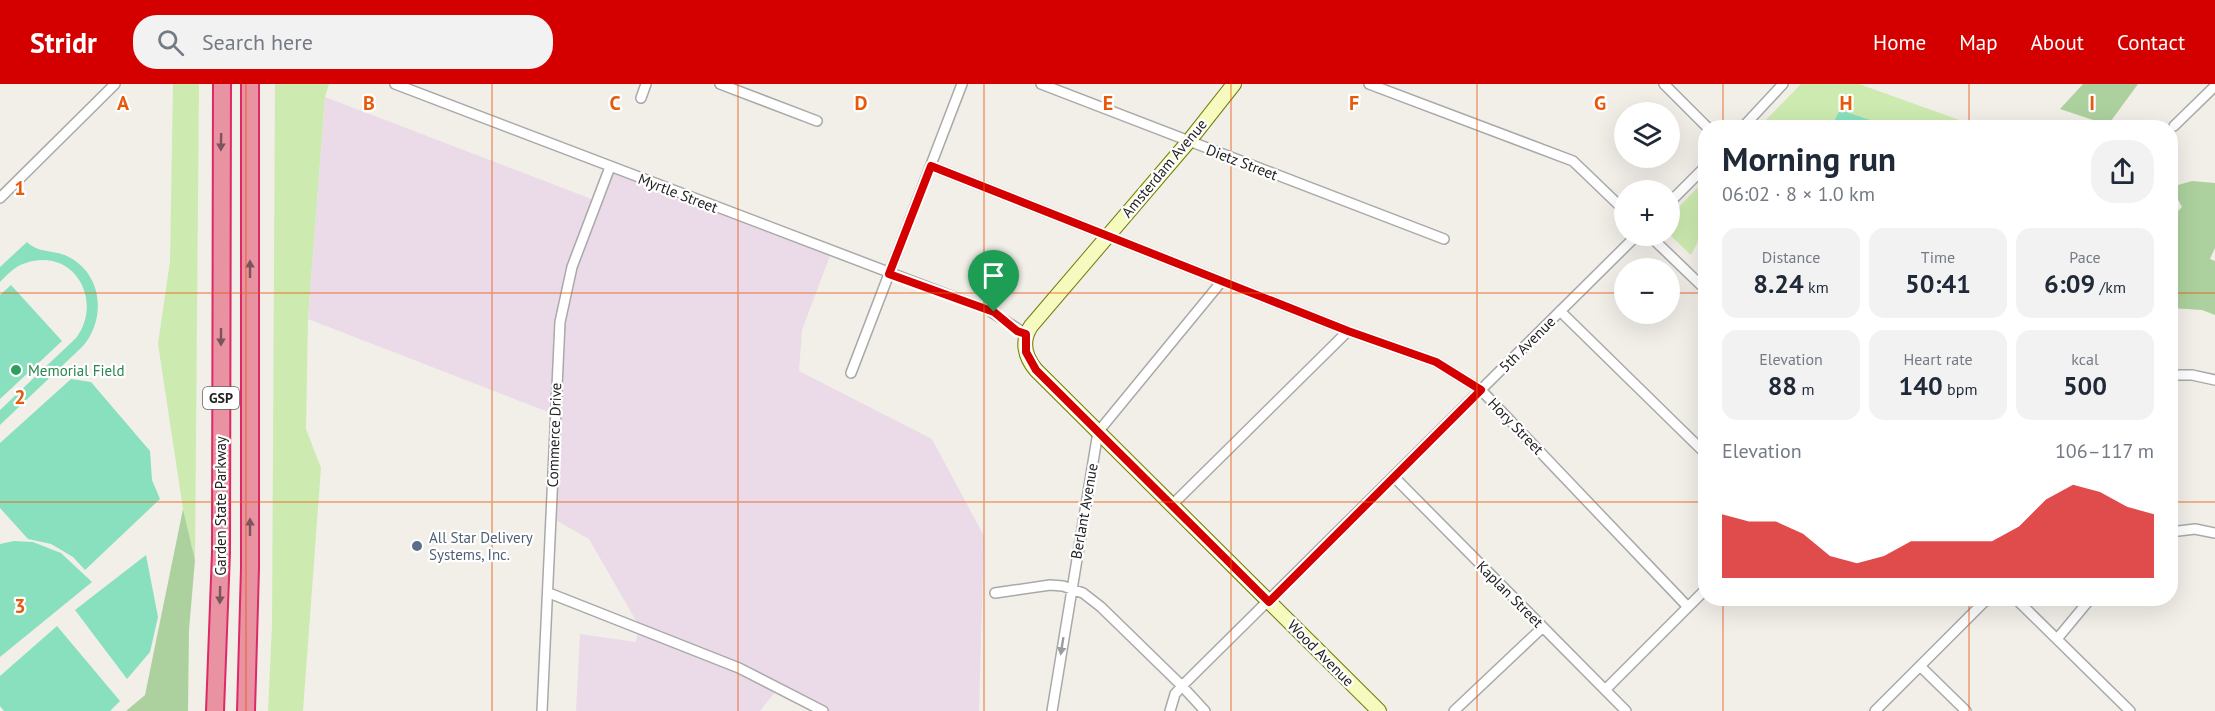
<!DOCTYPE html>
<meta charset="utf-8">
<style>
body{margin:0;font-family:"PT Sans",sans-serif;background:#f2f2f3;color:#1f2937;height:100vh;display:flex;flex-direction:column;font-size:22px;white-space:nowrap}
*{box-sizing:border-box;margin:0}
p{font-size:20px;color:#747a83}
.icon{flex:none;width:33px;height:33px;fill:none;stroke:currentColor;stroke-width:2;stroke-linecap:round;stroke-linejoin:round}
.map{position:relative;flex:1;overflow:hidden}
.drawer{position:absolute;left:1698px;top:36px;width:480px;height:486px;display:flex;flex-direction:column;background:#fff;border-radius:24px;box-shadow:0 6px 24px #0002}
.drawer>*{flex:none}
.tools{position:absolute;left:1614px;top:18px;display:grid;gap:12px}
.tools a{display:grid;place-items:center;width:66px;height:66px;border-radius:50%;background:#fff;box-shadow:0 6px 24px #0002;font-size:30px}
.pin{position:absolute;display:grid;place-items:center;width:51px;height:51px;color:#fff;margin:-62px -26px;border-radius:50% 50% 50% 0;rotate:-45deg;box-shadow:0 0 6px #0007}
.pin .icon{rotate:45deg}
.round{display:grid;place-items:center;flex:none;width:63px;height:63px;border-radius:24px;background:#f2f2f3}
.headline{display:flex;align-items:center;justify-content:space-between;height:102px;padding:0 24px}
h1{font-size:33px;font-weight:700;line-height:45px}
.metrics{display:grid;grid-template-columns:repeat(3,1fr);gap:9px;height:102px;padding:6px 24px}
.metrics div{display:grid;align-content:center;border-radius:15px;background:#f2f2f3;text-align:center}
.metrics b{font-size:26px;font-weight:700}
.metrics small{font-size:16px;font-weight:400}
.metrics p{font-size:16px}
.chart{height:168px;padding:12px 24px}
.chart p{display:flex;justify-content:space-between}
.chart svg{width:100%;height:108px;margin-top:6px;fill:#d40000;opacity:.7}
header{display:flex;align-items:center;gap:36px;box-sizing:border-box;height:84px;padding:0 30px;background:#d40000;color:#fff}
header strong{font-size:28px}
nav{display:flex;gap:33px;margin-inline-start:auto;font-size:21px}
.search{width:420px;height:54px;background:#f2f2f3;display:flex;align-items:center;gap:15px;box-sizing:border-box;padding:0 21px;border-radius:24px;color:#747a83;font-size:22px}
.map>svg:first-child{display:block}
.industrial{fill:#ebdbe8}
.grass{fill:#cdebb0}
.forest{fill:#add19e}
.pitch{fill:#88e0be}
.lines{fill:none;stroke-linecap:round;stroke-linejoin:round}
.minor-casing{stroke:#a9a9a9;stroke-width:12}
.secondary-casing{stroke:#707d05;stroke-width:16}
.motorway-casing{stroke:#dc2a67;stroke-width:20}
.minor{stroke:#fff;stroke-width:9}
.secondary{stroke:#f7fabf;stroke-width:14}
.motorway{stroke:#e892a2;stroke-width:16}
.oneway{fill:#7b545c}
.oneway2{fill:#9c9c9c}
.route-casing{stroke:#fff;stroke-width:12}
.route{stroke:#d40000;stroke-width:8}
.grid{fill:none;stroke:#e8590c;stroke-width:1.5;stroke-opacity:0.55}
.leisure-dot{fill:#2e9e5b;stroke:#fff;stroke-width:2}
.service-dot{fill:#5c6f8a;stroke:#fff;stroke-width:2}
.labels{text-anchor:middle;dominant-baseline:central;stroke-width:4.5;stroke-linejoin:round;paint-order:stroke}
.shield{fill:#fff;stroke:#646464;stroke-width:1.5}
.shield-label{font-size:14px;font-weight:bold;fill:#222}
.street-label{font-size:15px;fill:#222;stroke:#fff}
.leisure-label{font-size:15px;fill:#27864d;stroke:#fff;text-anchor:start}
.service-label{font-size:15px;fill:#4e5e75;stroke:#fff;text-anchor:start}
.grid-label{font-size:20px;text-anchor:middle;font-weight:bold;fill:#e8590c;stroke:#fff;stroke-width:4.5;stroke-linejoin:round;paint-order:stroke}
</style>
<header>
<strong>Stridr</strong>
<div class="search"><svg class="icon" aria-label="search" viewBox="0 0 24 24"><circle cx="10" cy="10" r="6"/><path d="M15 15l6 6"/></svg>Search here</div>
<nav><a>Home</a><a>Map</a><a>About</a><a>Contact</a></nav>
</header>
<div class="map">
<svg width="2215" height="627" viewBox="0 0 2215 627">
<rect width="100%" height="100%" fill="#f2efe9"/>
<path class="industrial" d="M325,13L602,119L614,89L830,172L802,246L799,287L932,355L984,452L979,627H828L779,603L760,627H576L580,550L636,558L639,542L589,455L552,434L556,331L308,235Z"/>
<path class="grass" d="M173,0H199L195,476L183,425L158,260L170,177Z
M275,0H329L325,13L308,235L306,345L321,384L303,627H268L272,541Z
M1801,0H1859L1979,43L1758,44Z
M1705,96V144L1691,171L1670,151V132Z"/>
<path class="forest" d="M2083,0H2138L2108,41L2060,25Z
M2192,97L2215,99V164L2210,175L2215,177V231L2202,226L2171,224V134L2182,123L2171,103Z
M183,425L195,476L189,546L188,627H126L145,611Z"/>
<path class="pitch" d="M1840,26L1891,43H1820L1832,41Z
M27,158C39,170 54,165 69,173C103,191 106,235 83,262L0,341V326L76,254C104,217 74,163 26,179C15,182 8,190 0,198V183Z
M11,201L62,257L0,315V211Z
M71,295L91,298L150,367L152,396L160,415L85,486L73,473L63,467L51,460L28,455L0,424V359Z
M14,457L33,458L61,469L92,498L0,573V460Z
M146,471L158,533L150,568L127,595L75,526Z
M57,542L120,617L110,627H4L0,622V592Z"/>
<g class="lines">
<g class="minor-casing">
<path id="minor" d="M395,0L988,226L1026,250
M720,0L817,37
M1041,0L1444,155
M1369,0L1573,77L1624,126
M1664,0L1708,44
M641,14L646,0
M2174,42L2215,2
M1742,44L1783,0
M931,82L1348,247L1436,278L1481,306L1688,523
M0,114L115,0
M1670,118L1706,82
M1650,152L1706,206
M1560,227L1706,370
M851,289L962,0
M2170,291H2192L2215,296
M1394,393L1626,627
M1172,421L1348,247
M2170,448L2195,445L2215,449
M549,509L739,584L823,627
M995,509L1050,501L1063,502L1083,509L1101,523L1182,602L1205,627
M2015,514L2130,627
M2057,555L2091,514
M1920,582L1966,627
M1605,606L1706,505
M542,627L560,238L572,183L610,83
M1052,627L1098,348L1222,197
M1170,627L1175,610L1182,602L1636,152
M1454,627L1543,543
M1875,627L1988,514"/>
</g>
<g class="secondary-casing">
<path id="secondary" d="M1234,0L1189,57L1031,242C1021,257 1025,273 1036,286L1379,627"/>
</g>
<g class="motorway-casing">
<path id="motorway" d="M215,627L221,468L222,0
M246,627L250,484V0"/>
</g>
<use href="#minor" class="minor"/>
<use href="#secondary" class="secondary"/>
<use href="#motorway" class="motorway"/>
</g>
<defs><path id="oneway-solid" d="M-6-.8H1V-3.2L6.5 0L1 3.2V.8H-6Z" transform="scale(1.5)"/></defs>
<g class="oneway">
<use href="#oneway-solid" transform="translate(221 58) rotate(91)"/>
<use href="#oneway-solid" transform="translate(250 185) rotate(-90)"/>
<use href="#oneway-solid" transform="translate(221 253) rotate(90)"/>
<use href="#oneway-solid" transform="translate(250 443) rotate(-90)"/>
<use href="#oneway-solid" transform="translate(220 511) rotate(91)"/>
</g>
<use class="oneway2" href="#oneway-solid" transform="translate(1062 562) rotate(99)"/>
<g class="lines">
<g class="route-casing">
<path id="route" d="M931,82L1348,247L1436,278L1481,306L1269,518L1036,286L1026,268V250L1017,247L994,228L889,190Z"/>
</g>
<use href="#route" class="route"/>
</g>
<path class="grid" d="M246,0V627M492,0V627M738,0V627M984,0V627M1231,0V627M1477,0V627M1723,0V44M1969,0V44M0,209H1624M1670,209H1706M2170,209H2215M0,418H1706M2170,418H2215M1723,514V627M1969,514V627"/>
<circle class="leisure-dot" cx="16" cy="286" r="6"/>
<circle class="service-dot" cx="417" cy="462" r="6"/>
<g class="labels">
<rect class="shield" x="203" y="303" width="36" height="22" rx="4.5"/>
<g class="shield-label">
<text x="221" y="314">GSP</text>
</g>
<g class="street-label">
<text transform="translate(1242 78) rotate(21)">Dietz Street</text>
<text transform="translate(1164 84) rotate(-50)">Amsterdam Avenue</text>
<text transform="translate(678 109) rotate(21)">Myrtle Street</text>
<text transform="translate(1527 260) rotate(-45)">5th Avenue</text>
<text transform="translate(1516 342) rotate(46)">Hory Street</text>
<text transform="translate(554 351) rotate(-88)">Commerce Drive</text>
<text transform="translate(220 422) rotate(-90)">Garden State Parkway</text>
<text transform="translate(1084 427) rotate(-80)">Berlant Avenue</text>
<text transform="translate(1510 510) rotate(45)">Kaplan Street</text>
<text transform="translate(1321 569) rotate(45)">Wood Avenue</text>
</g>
<g class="leisure-label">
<text x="28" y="286">Memorial Field</text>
</g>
<g class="service-label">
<text x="429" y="453">All Star Delivery<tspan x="429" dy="17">Systems, Inc.</tspan></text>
</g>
</g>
<g class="grid-label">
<text x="123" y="26">A</text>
<text x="369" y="26">B</text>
<text x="615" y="26">C</text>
<text x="861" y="26">D</text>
<text x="1108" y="26">E</text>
<text x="1354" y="26">F</text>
<text x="1600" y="26">G</text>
<text x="1846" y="26">H</text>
<text x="2092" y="26">I</text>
<text x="20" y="111">1</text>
<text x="20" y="320">2</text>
<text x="20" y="529">3</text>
</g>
</svg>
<div class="tools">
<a><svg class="icon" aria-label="layers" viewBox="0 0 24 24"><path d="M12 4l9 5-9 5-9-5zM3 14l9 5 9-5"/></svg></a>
<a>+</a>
<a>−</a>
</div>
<div class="pin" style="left:994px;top:228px;background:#1e9e55"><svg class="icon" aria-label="arrive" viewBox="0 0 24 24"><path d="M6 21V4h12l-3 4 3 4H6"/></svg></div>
<section class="drawer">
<div class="headline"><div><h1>Morning run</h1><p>06:02 · 8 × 1.0 km</p></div><a class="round"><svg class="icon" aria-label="share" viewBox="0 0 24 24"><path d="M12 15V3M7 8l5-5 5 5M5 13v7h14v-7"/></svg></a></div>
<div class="metrics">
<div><p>Distance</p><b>8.24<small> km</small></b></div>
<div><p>Time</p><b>50:41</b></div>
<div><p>Pace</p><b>6:09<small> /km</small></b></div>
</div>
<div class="metrics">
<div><p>Elevation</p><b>88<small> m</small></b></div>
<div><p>Heart rate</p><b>140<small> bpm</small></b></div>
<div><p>kcal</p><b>500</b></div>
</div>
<div class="chart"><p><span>Elevation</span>106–117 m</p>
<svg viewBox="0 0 160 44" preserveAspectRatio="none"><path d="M0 44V18L10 21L20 21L30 26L40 35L50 38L60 35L70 29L80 29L90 29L100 29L110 23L120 12L130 6L140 9L150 15L160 18V44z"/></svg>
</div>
</section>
</div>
